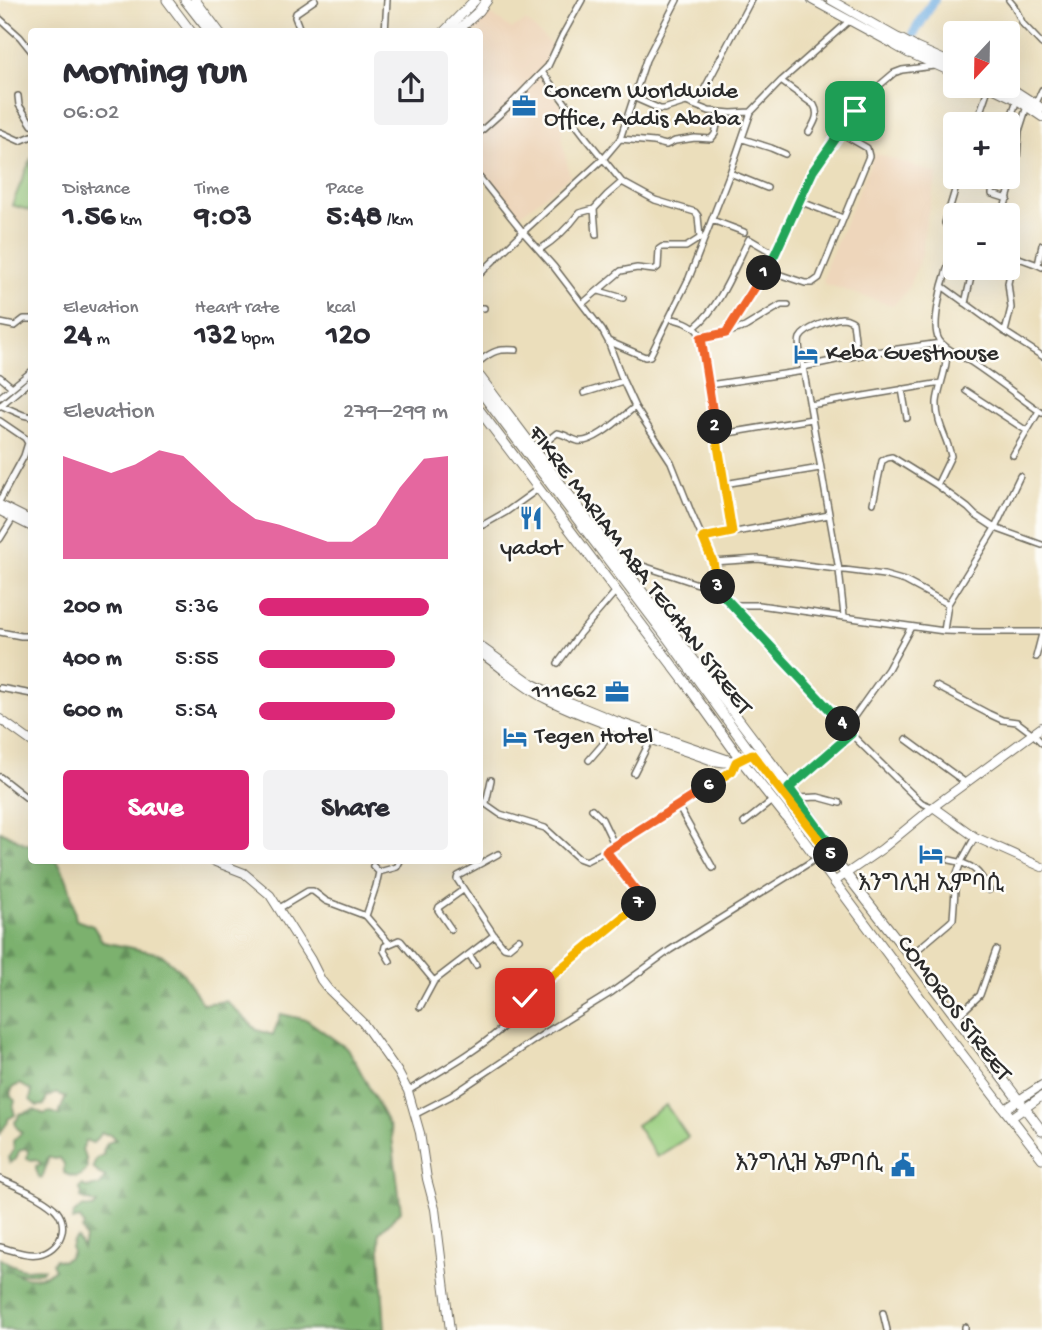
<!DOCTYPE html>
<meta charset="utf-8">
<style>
body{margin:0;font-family:"Gochi Hand","Noto Sans Ethiopic",sans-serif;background:#f2f2f3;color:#2b2b33;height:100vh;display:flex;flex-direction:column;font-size:26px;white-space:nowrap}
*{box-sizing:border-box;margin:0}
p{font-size:23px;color:#7c7c81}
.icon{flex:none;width:38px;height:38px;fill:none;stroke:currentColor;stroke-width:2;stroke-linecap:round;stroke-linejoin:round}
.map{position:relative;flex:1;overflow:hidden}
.side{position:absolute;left:28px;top:28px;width:455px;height:836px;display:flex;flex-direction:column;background:#fff;border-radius:7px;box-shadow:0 7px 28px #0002}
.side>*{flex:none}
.needle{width:46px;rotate:202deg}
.tools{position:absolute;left:943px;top:21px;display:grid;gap:14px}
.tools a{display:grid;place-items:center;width:77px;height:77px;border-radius:7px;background:#fff;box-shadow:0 7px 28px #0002;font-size:35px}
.pin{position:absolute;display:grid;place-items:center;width:60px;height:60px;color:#fff;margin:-30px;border-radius:14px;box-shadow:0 4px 10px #0006}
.km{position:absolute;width:35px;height:35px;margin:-18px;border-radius:50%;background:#222;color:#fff;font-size:19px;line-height:35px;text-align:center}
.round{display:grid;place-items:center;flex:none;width:74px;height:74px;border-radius:7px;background:#f2f2f3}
.head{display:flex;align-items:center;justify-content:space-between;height:119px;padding:0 35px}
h1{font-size:38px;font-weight:800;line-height:52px}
.figures{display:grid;grid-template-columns:repeat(3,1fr);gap:10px;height:119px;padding:7px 35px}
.figures div{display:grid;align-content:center}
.figures b{font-size:30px;font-weight:800}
.figures small{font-size:19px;font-weight:400}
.figures p{font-size:19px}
.chart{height:196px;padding:14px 35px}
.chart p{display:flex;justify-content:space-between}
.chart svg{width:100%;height:126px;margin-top:7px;fill:#db2777;opacity:.7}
.primary-button{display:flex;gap:14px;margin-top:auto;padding:14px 35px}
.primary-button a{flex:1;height:80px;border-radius:7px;background:#db2777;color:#fff;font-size:28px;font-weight:800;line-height:80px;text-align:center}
.primary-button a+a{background:#f2f2f3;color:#2b2b33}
ul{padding:0 35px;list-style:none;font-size:23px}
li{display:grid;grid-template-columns:112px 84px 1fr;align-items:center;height:52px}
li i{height:18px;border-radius:9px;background:#db2777}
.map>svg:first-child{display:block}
.built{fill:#eed6bb}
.green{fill:#9ace7f;stroke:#627c55;stroke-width:2}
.forest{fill:url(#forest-firs);stroke:#536e4c;stroke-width:2}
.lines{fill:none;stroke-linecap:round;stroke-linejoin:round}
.river{stroke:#6fade1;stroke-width:10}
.street-casing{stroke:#6e6a5d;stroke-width:8}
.secondary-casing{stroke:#6e6a5d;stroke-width:10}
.primary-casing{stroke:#6e6a5d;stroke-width:11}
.street{stroke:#fff;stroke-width:5}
.secondary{stroke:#fff;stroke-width:8}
.primary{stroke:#fff;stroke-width:9}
.split-1-casing{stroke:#fff;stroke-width:14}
.split-2-casing{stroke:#fff;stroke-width:14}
.split-3-casing{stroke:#fff;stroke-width:14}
.split-4-casing{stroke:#fff;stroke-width:14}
.split-5-casing{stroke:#fff;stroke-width:14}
.split-6-casing{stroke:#fff;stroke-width:14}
.split-7-casing{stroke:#fff;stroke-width:14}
.split-8-casing{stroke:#fff;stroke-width:14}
.split-1{stroke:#22a559;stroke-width:9}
.split-2{stroke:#f0652b;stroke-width:9}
.split-3{stroke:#f5b400;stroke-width:9}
.split-4{stroke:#22a559;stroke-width:9}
.split-5{stroke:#22a559;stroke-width:9}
.split-6{stroke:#f5b400;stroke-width:9}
.split-7{stroke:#f0652b;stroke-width:9}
.split-8{stroke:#f5b400;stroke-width:9}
.labels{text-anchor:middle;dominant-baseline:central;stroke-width:5;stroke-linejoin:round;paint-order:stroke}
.poi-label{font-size:24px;fill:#2b2b2b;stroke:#fdfcf7;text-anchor:start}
.street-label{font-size:24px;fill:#2b2b2b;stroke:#fdfcf7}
</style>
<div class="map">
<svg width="1042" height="1330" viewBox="0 0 1042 1330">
<defs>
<pattern id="forest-firs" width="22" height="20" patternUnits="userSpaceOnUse" patternTransform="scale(1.75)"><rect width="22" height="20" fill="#7bb16e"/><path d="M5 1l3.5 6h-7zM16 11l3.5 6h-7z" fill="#65905b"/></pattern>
</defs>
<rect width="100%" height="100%" fill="#fdfcf7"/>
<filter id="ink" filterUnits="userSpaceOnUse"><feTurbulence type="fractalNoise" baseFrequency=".0143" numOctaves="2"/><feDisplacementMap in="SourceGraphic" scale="14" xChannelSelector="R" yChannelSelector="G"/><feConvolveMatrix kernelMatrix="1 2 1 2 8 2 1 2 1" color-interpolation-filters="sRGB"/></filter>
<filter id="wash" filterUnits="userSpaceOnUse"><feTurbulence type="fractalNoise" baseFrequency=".00686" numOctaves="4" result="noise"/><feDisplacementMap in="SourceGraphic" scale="28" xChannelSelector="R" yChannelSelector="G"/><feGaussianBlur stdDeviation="1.57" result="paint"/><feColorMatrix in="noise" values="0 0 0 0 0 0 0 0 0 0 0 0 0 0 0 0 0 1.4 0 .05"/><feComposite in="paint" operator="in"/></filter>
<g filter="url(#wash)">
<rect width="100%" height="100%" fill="#ebdebb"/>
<path class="built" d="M486,11L512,29L526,21L554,47L539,72L541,81L562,106V141L570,176L517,217L480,171V32H462Z
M875,153L938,174L926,220L922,255L907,291L893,306L823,283L827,265Z"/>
<path class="green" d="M31,158V211L12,205Z
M666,1105L688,1137L657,1157L636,1125Z"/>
<path class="forest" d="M0,831L24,843L31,845L32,861H57C70,880 72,898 76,920L93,926L103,942L161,954L182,972L203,1004L226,1001L257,1030L273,1035L281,1014L307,1020L346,1048L355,1061L391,1129L401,1211L379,1233L385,1330H0V1258C6,1262 19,1269 26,1269C33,1269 37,1267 44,1269L42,1272C33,1275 26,1273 16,1273C27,1281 45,1278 55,1269L52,1263L56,1259L61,1261L68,1258L72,1252L71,1248L73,1241L77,1238L83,1248L85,1238L82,1230L84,1225L80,1219L72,1221L73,1215L81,1207L93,1208L97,1204L81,1198L82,1193L79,1188L82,1185L88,1188L93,1186H100L105,1177L98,1173L93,1167L96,1159L104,1154L103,1151L107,1143L116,1140L111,1135L101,1133L93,1143L87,1141L85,1142L82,1150L86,1158L87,1169C80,1179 74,1178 64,1173V1164L60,1158L55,1159L48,1157L47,1164L42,1178L39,1177L36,1169V1166L42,1164L35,1159L32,1160L27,1159L28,1151L25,1148L19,1151L16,1159L10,1163L8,1158L14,1150L13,1141L22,1132L17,1128L15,1122L18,1118L19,1114L34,1110L44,1114L51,1112L60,1115V1111L66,1097L57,1093L47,1097L44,1105L37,1106L30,1100L32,1091L20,1084L13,1087L10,1094L15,1101L13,1108L15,1115L8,1119V1122L0,1133V1087L2,1084L0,1083Z"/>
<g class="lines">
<path class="river" d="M914,33L934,0"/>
</g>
</g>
<g filter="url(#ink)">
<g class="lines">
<g class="street-casing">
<path id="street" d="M582,0L562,36L548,66L542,72L566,104L574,122L587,139L622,182L655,200L695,212L698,216L700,238
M677,0L646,60L620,139L604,158L523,232L554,267L602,330L608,341L623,381L635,407L671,462L691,512L713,562L719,591
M1009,0L1014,6L1023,24L1042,44
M0,19L20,37L32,52
M300,30L295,17L296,13L315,0
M385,32L387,0
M968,33L972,27
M781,81L814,105C820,115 814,123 809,132
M18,96L19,105L32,125
M635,98L660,109H664L686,102L709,111L731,113L751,112
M1036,103L1042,90
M696,105L751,0
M976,124L989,86
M1008,125L1017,100
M0,132L20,141L32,136
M480,132L510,105L542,72
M620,139L654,142L666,145L675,141L695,138L711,139L715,134L720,112
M743,139L771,148L785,154
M730,173L767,188
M994,177L992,194L1008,199
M480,178L523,232L480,274
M799,201L843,218
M594,209L596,235
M969,214V215
M1002,215L1014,176L1017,158L1019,131L1027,106
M712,220L744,232
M956,232L954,229L947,227L945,223L959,177
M1042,245L1038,265L1042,267
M539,250C555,240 568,228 579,213L594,209L607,195L622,182
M1008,254L1038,265
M948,266L972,273L965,303
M766,270L805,283H812L819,278L869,156L867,148L839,132
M942,286L948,266L956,232
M599,291L623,298
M582,304L621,271L637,268L654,270L658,267L659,249L662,247H686L700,238H701
M480,308H484
M670,318C682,321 698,325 701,338
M0,323L15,326L24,319H32
M695,327C721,306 734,268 749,239L775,254
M1005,332L1011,308L1008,283L1014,257
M726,333L745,327L781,305H788
M608,341L645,357L650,356L689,278L730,173L751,112L781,81L849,21
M1042,356L1005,332L942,286C939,300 932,328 939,340C945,350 961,355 971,362C995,378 1018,396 1042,413
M480,361C494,350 499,349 516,350
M803,367C802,359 797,345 800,338C805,328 832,319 842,318C848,318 848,319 853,322L857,356
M0,377L12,387
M709,385L804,371
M902,389L907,418
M966,391L1027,431
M584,393L623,381
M0,397L32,371
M0,405L23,415L32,417
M810,405L941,383
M0,406L32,379
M812,419L716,435L724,484L820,468
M0,421L25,438L28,443L24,456L0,500
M716,435L701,338L726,333L766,270L820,161L855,111L868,95L894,73L902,70L934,66
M534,451L557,433C564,434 571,439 578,441C594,444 623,416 635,407
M1013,455L1039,411
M724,484L732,532
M873,503L882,461L887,458L892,457L937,485L968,508L975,515L995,528L1042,545
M483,525L506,512L538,489
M703,538L829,515
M0,539L13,518
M619,558L719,591L851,734L913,795L922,803L932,807
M713,562L758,559L884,575L905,581L948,604L944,631
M948,604L995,528L1020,476
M733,605H759L944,631L979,632H1042
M844,616L839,570L803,367L869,353L941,343C943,346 945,349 946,353C949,364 938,389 937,402C936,423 947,437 951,456L937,485
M0,632L21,636H32
M1036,657L1042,634
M558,663L580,633L616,591
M936,686L989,714L1002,720L1017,722L1033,734L1042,743
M0,688L32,694
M846,728L888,669L911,627
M906,739L966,783
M589,760L602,745L613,726
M634,773L651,739
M0,777L32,802
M789,788L851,734
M799,798L818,797L840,803
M480,800L500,814L545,828L578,858L586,861L615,846L732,771L736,762
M486,803L491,780
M678,806L713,868
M592,809L602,819L615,846
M744,823L773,800
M498,854L458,876L457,879L494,935L504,947L508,948L519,939
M950,860C972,864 979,870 989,890
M379,872L397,867L400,861
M278,909L308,891H313L326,901L366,916L389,943
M366,916L376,886L379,872L373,866
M451,929L438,910L439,907L463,890
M469,954L476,965
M910,956L949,923L953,919L956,876L961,862L975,837
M390,961L384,951L385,946L399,940L401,941L434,981
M420,1007L434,981L494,935
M957,1017L980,995L996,950
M408,1091C440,1071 474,1053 501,1029C513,1019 515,1007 525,998L640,903L642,899L640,896L606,851
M416,1114L451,1096L545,1033L612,992L670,950L817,858
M0,1179C18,1187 39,1195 54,1208C71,1224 61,1250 38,1254C26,1256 12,1250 0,1247
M883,1313L887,1330
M965,1327V1330"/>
</g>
<g class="secondary-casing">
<path id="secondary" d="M812,0L895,45
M831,0L900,39
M913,46L956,65
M909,53L956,74
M988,86L1017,100L1042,117
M1008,86L1042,108
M0,505L32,521
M0,511L32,527
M480,646L533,684L570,702L616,721L732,761L752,754
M480,653C502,667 522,687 546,699C599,725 658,741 713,761L728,763
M0,719L32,742
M933,807L975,837L1042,867
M213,861L244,873L270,895L311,960L321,980L328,989L363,1023L398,1072L408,1091L420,1133L427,1179L435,1209L450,1330
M834,882L882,849L933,807L1042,727
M1005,1109L1042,1085
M1011,1118L1042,1096"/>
</g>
<g class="primary-casing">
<path id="primary" d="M167,0L191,32
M185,0L210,32
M195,0L219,32
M444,32L475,0
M456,32L479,11L487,0
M900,39L913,46
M895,45L909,53
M480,377L798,798L830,844L833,854
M480,391L666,636L752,754L910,956L1042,1131
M480,411L685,682L741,760L791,823L952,1041L1042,1158"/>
</g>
<use href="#street" class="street"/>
<use href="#secondary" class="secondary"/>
<use href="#primary" class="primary"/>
</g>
</g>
<g class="lines" filter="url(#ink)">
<g class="split-1-casing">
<path id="split-1" d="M764,273L775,254L813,171L855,111"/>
</g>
<g class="split-2-casing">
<path id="split-2" d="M715,427L701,338L726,333L764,273"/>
</g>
<g class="split-3-casing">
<path id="split-3" d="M715,427L732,532L703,538L713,562L718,587"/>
</g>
<g class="split-4-casing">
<path id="split-4" d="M718,587L719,591L843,724"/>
</g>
<g class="split-5-casing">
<path id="split-5" d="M831,855L834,859L830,844L789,788L851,734L843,724"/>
</g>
<g class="split-6-casing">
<path id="split-6" d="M709,786L732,771L736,762L752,754L831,855"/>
</g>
<g class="split-7-casing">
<path id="split-7" d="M639,904L642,899L640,896L606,851L709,786"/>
</g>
<g class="split-8-casing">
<path id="split-8" d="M525,998L639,904"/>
</g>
<use href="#split-1" class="split-1"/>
<use href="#split-2" class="split-2"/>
<use href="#split-3" class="split-3"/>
<use href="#split-4" class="split-4"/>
<use href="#split-5" class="split-5"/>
<use href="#split-6" class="split-6"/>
<use href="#split-7" class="split-7"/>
<use href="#split-8" class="split-8"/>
</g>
<defs>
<g id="office-bare" transform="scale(1.89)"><path d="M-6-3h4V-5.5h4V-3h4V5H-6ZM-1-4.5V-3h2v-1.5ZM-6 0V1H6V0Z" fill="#1f6fb2" stroke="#fdfcf7" stroke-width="2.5" paint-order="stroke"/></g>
<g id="hotel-bare" transform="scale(1.89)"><path d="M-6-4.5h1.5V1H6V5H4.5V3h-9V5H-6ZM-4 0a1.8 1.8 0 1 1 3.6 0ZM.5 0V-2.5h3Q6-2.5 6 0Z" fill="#1f6fb2" stroke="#fdfcf7" stroke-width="2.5" paint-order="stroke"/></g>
<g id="restaurant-bare" transform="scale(1.89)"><path d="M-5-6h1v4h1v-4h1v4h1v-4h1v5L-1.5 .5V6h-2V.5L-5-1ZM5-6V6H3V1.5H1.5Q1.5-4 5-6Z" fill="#1f6fb2" stroke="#fdfcf7" stroke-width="2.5" paint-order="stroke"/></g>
<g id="civic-bare" transform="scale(1.89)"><path d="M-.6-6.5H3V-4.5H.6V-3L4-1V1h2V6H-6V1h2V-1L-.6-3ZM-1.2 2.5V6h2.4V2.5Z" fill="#1f6fb2" stroke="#fdfcf7" stroke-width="2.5" paint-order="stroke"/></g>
</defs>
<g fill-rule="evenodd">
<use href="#office-bare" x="524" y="106"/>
<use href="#hotel-bare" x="806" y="354"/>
<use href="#restaurant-bare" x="531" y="518"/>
<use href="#office-bare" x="617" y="692"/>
<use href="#hotel-bare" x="515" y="737"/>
<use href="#hotel-bare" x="931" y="854"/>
<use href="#civic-bare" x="903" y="1165"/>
</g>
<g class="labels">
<g class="poi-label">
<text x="544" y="92">Concern Worldwide<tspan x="544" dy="28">Office, Addis Ababa</tspan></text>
<text x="826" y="354">Keba Guesthouse</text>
<text x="531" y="549" text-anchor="middle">yadot</text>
<text x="597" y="692" text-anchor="end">111662</text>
<text x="535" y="737">Tegen Hotel</text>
<text x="931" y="885" text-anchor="middle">እንግሊዝ ኢምባሲ</text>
<text x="883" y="1165" text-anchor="end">እንግሊዝ ኤምባሲ</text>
</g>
<g class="street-label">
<text transform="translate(639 571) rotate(53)">FIKRE MARIAM ABA TECHAN STREET</text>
<text transform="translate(953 1009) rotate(53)">COMOROS STREET</text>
</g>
</g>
</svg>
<div class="tools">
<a><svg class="needle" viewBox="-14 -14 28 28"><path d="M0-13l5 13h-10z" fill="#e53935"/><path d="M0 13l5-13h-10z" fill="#7c7c81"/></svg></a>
<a>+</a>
<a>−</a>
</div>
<div class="pin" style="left:855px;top:111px;background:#1e9e55"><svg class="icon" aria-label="arrive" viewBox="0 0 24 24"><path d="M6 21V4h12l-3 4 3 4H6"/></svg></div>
<div class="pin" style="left:525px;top:998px;background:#d93025"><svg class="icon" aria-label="check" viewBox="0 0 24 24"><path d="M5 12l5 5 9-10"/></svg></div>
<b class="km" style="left:764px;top:273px">1</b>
<b class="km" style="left:715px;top:427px">2</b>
<b class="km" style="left:718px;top:587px">3</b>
<b class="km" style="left:843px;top:724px">4</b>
<b class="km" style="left:831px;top:855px">5</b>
<b class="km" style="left:709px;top:786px">6</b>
<b class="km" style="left:639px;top:904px">7</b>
<section class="side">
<div class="head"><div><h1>Morning run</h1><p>06:02</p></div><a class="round"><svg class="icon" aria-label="share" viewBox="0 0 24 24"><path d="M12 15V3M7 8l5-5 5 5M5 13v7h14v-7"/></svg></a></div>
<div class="figures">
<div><p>Distance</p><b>1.56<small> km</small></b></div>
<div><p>Time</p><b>9:03</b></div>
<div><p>Pace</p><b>5:48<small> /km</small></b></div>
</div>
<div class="figures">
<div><p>Elevation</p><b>24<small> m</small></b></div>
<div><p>Heart rate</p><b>132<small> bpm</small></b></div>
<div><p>kcal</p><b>120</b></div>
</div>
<div class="chart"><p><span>Elevation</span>279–299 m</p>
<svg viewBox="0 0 160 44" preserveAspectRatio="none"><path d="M0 44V8L10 11L20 14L30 11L40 6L50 8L60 16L70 24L80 30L90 32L100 35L110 38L120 38L130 32L140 19L150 9L160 8V44z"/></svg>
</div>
<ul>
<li><b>200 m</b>5:36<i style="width:90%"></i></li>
<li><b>400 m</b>5:55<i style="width:72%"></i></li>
<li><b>600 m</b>5:54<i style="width:72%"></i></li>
</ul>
<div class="primary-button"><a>Save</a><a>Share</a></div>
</section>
</div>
